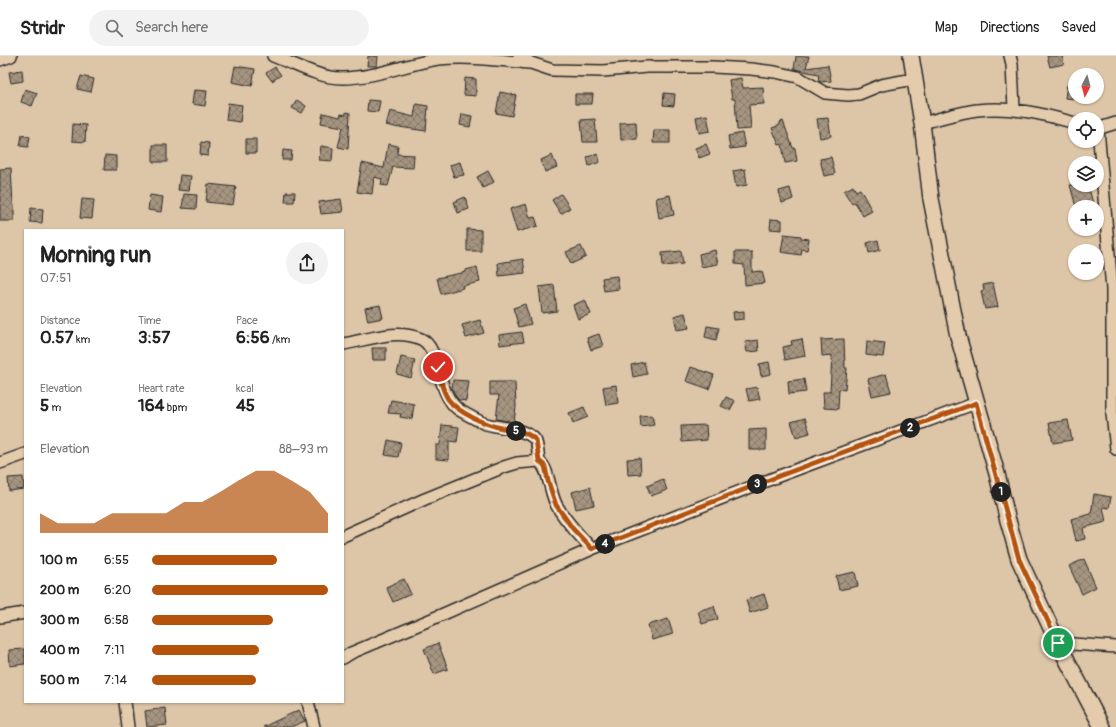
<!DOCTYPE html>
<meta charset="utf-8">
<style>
body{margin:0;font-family:Pangolin,sans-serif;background:#f2f2f2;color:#222;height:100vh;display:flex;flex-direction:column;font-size:15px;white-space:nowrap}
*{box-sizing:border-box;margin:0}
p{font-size:13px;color:#767676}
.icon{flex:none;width:22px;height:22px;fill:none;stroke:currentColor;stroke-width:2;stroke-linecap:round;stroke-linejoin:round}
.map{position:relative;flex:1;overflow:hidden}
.sheet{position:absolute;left:24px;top:173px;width:320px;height:474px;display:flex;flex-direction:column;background:#fff;border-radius:0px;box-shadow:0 1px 3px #0004}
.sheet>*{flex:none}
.needle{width:26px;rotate:186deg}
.fabs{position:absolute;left:1068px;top:12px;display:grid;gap:8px}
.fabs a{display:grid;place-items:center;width:36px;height:36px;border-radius:50%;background:#fff;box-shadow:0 1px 3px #0004;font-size:20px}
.pin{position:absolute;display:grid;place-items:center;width:34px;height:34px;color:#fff;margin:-17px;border:2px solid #fff;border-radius:50%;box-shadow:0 1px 4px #0007}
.km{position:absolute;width:20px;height:20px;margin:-10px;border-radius:50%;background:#222;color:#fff;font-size:11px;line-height:20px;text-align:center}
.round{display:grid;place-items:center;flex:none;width:42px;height:42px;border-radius:21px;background:#f2f2f2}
.head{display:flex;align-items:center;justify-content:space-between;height:68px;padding:0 16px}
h1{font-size:22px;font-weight:700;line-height:30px}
.stats{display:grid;grid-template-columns:repeat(3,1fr);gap:6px;height:68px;padding:4px 16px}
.stats div{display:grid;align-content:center}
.stats b{font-size:17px;font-weight:700}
.stats small{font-size:11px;font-weight:400}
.stats p{font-size:11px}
.chart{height:112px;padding:8px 16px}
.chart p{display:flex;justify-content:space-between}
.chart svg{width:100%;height:72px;margin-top:4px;fill:#b45309;opacity:.7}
ul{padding:0 16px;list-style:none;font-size:13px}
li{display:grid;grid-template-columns:64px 48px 1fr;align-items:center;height:30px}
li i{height:10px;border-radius:5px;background:#b45309}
header{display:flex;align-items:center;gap:24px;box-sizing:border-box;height:56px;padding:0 20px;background:#fff;border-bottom:1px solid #e0e0e0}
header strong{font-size:19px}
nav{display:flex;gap:22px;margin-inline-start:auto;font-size:14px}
.search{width:280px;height:36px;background:#f2f2f2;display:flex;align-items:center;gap:10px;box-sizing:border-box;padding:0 14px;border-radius:22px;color:#767676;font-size:15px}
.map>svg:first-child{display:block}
.building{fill:url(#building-cross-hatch);stroke:#2b2b2b}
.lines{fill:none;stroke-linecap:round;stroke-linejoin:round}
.street-casing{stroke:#2b2b2b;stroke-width:14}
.secondary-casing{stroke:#2b2b2b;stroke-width:18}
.street{stroke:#e4cbac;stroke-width:11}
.secondary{stroke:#e4cbac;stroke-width:15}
.route-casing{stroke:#fff;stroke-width:8}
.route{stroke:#b45309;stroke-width:5}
</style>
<header>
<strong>Stridr</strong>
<div class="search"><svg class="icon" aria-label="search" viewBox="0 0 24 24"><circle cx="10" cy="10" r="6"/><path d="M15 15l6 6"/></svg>Search here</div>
<nav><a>Map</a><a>Directions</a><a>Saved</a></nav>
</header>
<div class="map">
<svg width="1116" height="671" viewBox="0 0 1116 671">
<defs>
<pattern id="building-cross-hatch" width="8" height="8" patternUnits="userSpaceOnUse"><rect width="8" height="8" fill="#a59580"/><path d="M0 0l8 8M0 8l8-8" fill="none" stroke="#877a69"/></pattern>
</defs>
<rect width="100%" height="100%" fill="#ddc5a7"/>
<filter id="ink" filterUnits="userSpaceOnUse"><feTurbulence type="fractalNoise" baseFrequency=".025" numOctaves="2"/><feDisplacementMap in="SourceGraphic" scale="8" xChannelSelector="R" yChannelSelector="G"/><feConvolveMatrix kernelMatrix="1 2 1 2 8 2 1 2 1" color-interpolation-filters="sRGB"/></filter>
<g filter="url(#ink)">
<path class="building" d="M368,0H378L377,10H367Z
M796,0H809L806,12L828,9L831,25L821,26L819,25L818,18L794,13Z
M1047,0H1062L1064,8L1050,11Z
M235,10L255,13L252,30L232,26Z
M275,11L281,19L272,25L266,17Z
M22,14L23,25L11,27L9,16Z
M81,20L94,23L91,36L77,33Z
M465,22L476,23V40L464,39Z
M741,22L743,32L763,31L764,48L749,49L751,73L737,74L735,43H732L729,24Z
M1067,29L1075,30V43L1065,42Z
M25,33L37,37L32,50L21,46Z
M194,34L207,35L205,50L192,48Z
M500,36L516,39L512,60L496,57Z
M664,37L675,38L674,50L663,49Z
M575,38H593L592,48H575Z
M297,44L306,50L302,57L292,52Z
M368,44L380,45L378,56L367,55Z
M228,47L242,49L240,66L226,64Z
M416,48L428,50L426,75L399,71V72L386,69L390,55L414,61Z
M346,56L350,57L348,93L338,91L343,71L321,67L323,57L340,61L341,58L346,59Z
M462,58L472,60L470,71L460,69Z
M707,59L710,75L699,77L696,61Z
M828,62L831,80L820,82L817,63Z
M595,63L597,86H583L581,64Z
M783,65L793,92H795L797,105L785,107L782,88L779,89L772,72L780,69V66Z
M636,66L637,83L621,84L620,67Z
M73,68L86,69L85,86L72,85Z
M654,74H670V87H653Z
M742,77L745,91L730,93L728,80Z
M22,79L30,81L28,91L20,90Z
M246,83H256V97H246Z
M201,86L209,87L208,100L200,99Z
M388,88L398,90L397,98L414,99L413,112L393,111L388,130L381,129L382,123L374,121L372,138L357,136L362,107L384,112Z
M706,88L710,98L699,102L695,92Z
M153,89H167V106H153Z
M321,90L333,92L332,105L319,104Z
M283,94L292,95L291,104H282Z
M598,98L600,106L589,110L587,101Z
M105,99L116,100V114H104Z
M552,99L557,111L545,116L541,104Z
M831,101L835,118L824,120L820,103Z
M460,106L464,119L454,121L450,109Z
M11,112L13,149H14V165H0V113Z
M745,113L747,129L736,131L733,115Z
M488,115L494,126L483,132L477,121Z
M180,119L191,120L189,135L178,134Z
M208,128L236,131L233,149L206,146Z
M1070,129H1088L1094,151H1076Z
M853,130L856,135L860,133L872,155L863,160L855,146L852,148L844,135Z
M790,132L793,143L782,147L779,135Z
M286,136H295L294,146H285Z
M184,138L197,139L196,153L182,152Z
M561,138L570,152L561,158L552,144Z
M150,139L163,141L161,156L148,154Z
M670,139L674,159L659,162L656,142Z
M465,141L469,153L458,157L454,146Z
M82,143L94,144L92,163L80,162Z
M341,143L343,156L321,158L319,146Z
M526,148L530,162L535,161L538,170L517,176L510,153Z
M31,152L43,153L42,167L30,166Z
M771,163L782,164V174L770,173Z
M467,173L481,174V195H467Z
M784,178L801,180V182L809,183L807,194L802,193L801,199L781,196Z
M878,184L880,194L869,197L867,187Z
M581,190L586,201L571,208L566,196Z
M715,194L718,208L701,211L699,198Z
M681,195L683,208L663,210L662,197Z
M735,196H752V216L762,215L765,227L745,229L744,209L735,208Z
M523,203L525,217L499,220L498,207Z
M477,211L480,226L462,230L463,232L441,238L437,222L466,216V214Z
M617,220L619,233L604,235L602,222Z
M993,227L998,251L985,253L981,235L984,234L983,229Z
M554,229L557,255L542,257L539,231Z
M585,244L591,258L578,263L573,249Z
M525,248L531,268L519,271L513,252Z
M380,249L383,262L368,265L365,252Z
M744,255V263L734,264L733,256Z
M685,257L689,272L677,274L674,260Z
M480,264L484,277L466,282L462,269Z
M707,270L719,272L716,284L705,281Z
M522,276L524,286L500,289L499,279Z
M599,278L603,290L591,294L587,282Z
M802,283L805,300L785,304L783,291L792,289L791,285Z
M844,283L845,312H847L845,334L839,333L838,353L824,352L823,336H830L832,299L822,300L821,284Z
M758,284L759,295L747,296L745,286Z
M867,285L885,287L883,301L866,299Z
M372,292H386V304H373Z
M401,301L415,304L411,322L397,318Z
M644,306L647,318L633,321L631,309Z
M769,306L771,318L761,320L759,308Z
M691,311L714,319L709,333L686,325Z
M886,318L891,336L872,340L868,323Z
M804,323L806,336L789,338L788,325Z
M453,324L469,325L466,345L459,344L457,342L452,333Z
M490,326H515L516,351L514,366L496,363L499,339H490Z
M616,329L618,347L606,349L603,331Z
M757,331L760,343L749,345L746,333Z
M726,341L735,345L730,354L721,350Z
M391,344L414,348L412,363L400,361L401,358L388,357Z
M584,351L588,361L573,367L569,357Z
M652,359L654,369L641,371L640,360Z
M805,362L810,377L796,381L791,366Z
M1068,364L1072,384L1053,387L1049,367Z
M442,369L459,371L457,386L449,385V404L436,403V389H440Z
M706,369L707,384L682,386L681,370Z
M766,373V394H749V374Z
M388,384L401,387L398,401L385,399Z
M640,402L641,418L628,419L627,403Z
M23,421L24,433L9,435L8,422Z
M663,423L667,434L651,440L647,430Z
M590,431L594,449L576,453L572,436Z
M1094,438L1111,441L1109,452L1103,451L1106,466L1083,472L1085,483L1076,485L1071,463L1091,458Z
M1084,503L1096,531L1082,538L1069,510Z
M855,516L858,530L839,534L836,520Z
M404,523L411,538L393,546L386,531Z
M764,538L768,551L750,557L746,544Z
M714,550L718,563L702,568L698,555Z
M668,563L673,578L652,584L648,569Z
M438,587L448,613L434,618L424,593Z
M25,593V608L10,610L9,594Z
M165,652L167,669L147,671L145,655Z
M299,654L305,665L291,671H263Z"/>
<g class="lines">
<g class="street-casing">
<path id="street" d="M273,0C295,8 319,22 342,22C375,22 406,8 438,3C468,0 498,4 528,7
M519,0L531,7L552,14L603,15L647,11H713L751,13L775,16L798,21L825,37L848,39L859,38L881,29L914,23
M1010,0L1012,8L1014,53
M0,4L11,0
M922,67C940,63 959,56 977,54C1011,50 1043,58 1075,67
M1097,73L1116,67
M1098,73L1112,233V358L1116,393
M343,288C368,284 396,272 421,283C441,292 436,338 459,354C466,358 475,363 483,367C496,372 528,372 535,384C538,388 538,399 539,405
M0,407L25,398
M343,480L425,443L504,411L517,407L539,405C550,414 549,436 557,450C566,466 579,479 592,493
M0,561L25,557
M1058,587L1116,591
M343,602L351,597L432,563L592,493L779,420L976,347
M125,646L128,671
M308,646L314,671"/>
</g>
<g class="secondary-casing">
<path id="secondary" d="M911,0L922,67L931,143L958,280L997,418L1007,461L1019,503L1058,587L1102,671"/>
</g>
<use href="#street" class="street"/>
<use href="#secondary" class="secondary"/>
</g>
</g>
<g class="lines" filter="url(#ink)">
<g class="route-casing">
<path id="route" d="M438,311C440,322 442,334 448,343C458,357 486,369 502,372C514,374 526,375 536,384L539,405L545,410L548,425L556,449L573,473L592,493L779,420L976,347L1019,503L1058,587"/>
</g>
<use href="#route" class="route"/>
</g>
</svg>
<div class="fabs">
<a><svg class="needle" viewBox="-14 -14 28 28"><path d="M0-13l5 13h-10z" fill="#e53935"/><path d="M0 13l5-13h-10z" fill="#767676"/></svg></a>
<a><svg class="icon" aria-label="locate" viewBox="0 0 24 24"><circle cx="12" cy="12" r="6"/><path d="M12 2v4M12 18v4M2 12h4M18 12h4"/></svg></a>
<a><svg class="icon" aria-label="layers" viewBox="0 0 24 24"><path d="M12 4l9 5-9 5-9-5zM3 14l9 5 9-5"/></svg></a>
<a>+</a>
<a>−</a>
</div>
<div class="pin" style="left:1058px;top:587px;background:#1e9e55"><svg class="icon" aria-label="arrive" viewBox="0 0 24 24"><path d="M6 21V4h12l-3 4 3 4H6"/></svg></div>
<div class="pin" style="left:438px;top:311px;background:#d93025"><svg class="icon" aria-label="check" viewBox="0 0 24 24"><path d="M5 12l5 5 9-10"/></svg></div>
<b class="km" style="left:1001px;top:436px">1</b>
<b class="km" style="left:910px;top:372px">2</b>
<b class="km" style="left:757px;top:428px">3</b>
<b class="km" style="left:605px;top:488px">4</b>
<b class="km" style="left:516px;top:375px">5</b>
<section class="sheet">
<div class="head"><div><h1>Morning run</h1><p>07:51</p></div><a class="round"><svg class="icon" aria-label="share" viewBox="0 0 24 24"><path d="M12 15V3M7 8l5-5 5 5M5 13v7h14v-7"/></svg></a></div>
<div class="stats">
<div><p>Distance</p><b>0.57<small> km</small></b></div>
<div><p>Time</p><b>3:57</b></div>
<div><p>Pace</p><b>6:56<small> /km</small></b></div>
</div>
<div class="stats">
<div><p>Elevation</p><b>5<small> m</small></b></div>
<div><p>Heart rate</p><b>164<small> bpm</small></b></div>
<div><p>kcal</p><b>45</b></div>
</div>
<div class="chart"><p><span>Elevation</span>88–93 m</p>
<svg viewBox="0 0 160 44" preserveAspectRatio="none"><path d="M0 44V32L10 38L20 38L30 38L40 32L50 32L60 32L70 32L80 25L90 25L100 19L110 12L120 6L130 6L140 12L150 19L160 32V44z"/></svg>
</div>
<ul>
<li><b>100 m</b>6:55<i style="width:71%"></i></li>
<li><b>200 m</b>6:20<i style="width:100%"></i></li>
<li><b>300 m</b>6:58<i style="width:69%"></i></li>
<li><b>400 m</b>7:11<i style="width:61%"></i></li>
<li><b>500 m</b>7:14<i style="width:59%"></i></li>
</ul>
</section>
</div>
